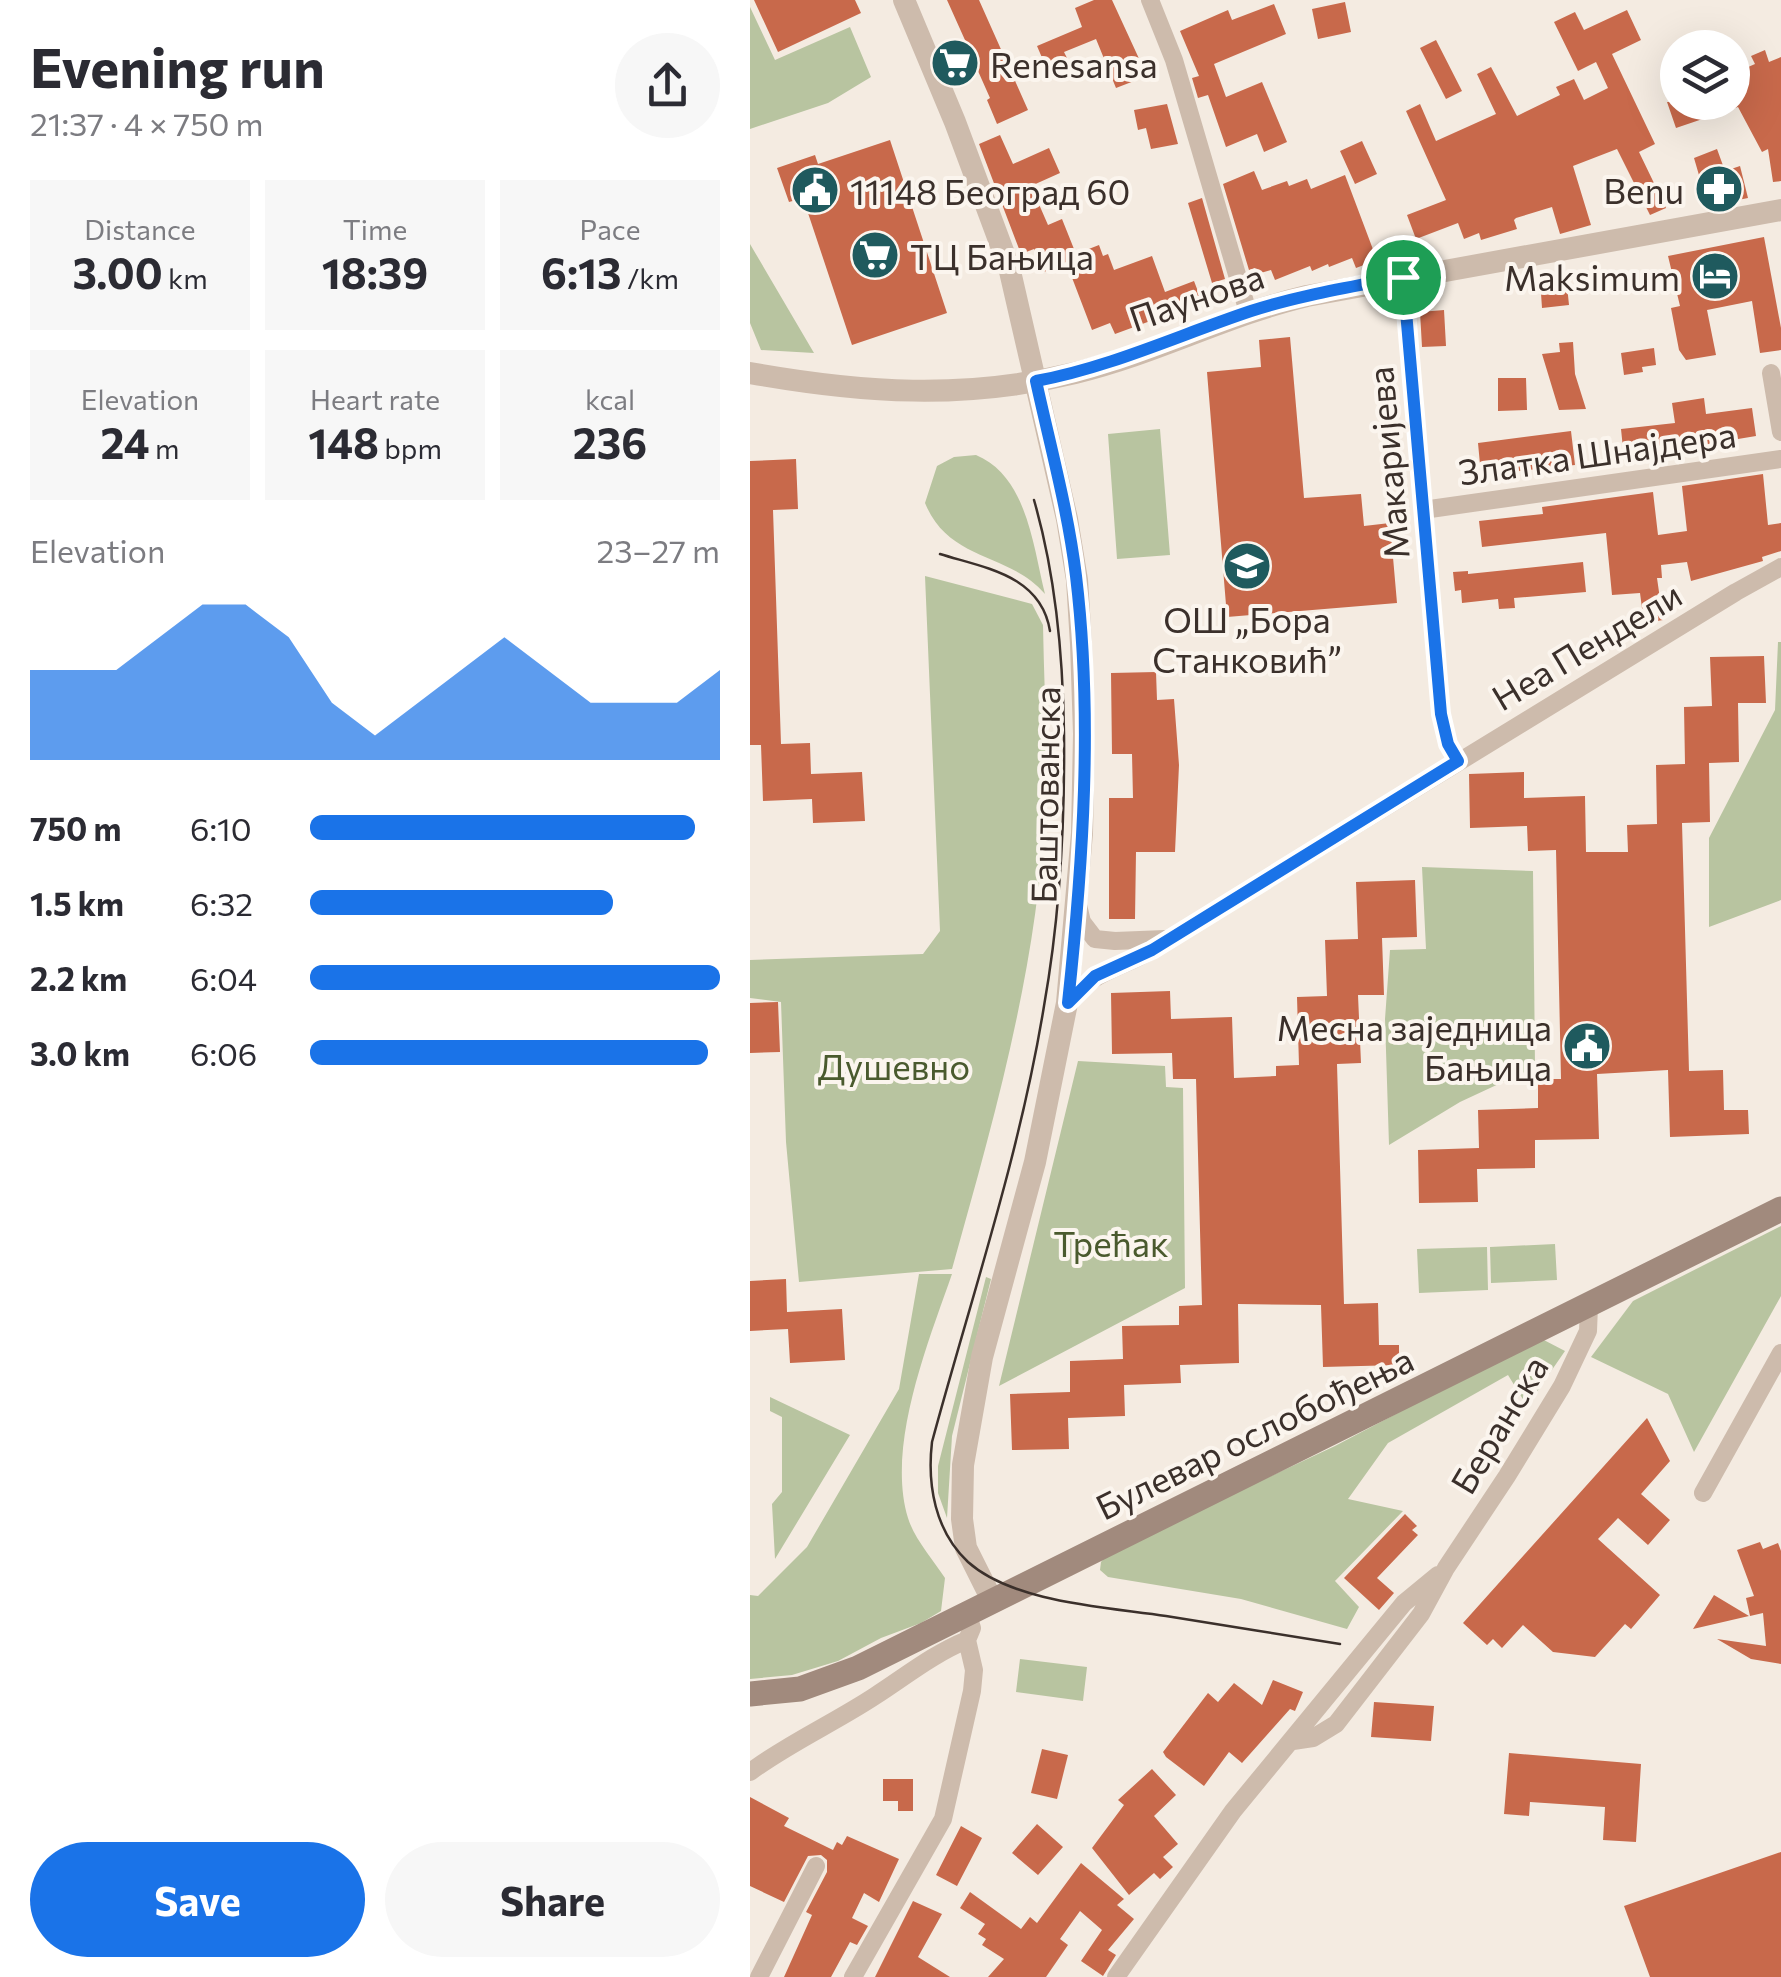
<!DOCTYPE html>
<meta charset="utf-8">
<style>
body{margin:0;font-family:Commissioner,sans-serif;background:#f7f7f7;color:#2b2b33;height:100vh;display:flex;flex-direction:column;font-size:38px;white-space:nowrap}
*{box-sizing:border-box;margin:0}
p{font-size:32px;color:#7c7c81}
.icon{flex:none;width:55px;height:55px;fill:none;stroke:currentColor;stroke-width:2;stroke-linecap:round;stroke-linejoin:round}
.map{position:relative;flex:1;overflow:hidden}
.drawer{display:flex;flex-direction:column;background:#fff;width:750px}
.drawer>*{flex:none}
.fabs{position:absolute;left:910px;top:30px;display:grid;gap:20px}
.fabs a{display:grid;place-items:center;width:90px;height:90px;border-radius:50%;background:#fff;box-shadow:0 10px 40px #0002;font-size:50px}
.pin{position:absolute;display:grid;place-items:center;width:85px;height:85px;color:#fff;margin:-42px;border:5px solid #fff;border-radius:50%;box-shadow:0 2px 10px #0007}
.round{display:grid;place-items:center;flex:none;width:105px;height:105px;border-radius:52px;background:#f7f7f7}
.headline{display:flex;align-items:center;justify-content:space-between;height:170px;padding:0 30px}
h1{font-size:55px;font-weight:700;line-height:75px}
.stats{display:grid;grid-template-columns:repeat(3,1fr);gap:15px;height:170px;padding:10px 30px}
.stats div{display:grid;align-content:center;border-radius:0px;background:#f7f7f7;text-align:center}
.stats b{font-size:42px;font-weight:700}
.stats small{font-size:28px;font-weight:400}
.stats p{font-size:28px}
.chart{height:280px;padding:20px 30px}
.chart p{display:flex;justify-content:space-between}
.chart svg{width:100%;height:180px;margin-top:10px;fill:#1a73e8;opacity:.7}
.action{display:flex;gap:20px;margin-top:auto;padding:20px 30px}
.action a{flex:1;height:115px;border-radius:60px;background:#1a73e8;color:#fff;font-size:40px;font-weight:700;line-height:115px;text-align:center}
.action a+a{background:#f7f7f7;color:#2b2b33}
ul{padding:0 30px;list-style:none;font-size:32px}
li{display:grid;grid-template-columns:160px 120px 1fr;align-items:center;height:75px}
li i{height:25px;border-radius:12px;background:#1a73e8}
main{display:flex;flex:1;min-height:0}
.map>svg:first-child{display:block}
.green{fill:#b8c4a0}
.building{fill:#c8694b}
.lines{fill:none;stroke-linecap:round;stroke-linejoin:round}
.minor{stroke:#cdbbac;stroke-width:18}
.tertiary{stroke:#cdbbac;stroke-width:22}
.secondary{stroke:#a18a7d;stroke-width:25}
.tram{stroke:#3b302b;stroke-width:2.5}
.route-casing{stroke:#fff;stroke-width:20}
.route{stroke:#1a73e8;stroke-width:12}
.labels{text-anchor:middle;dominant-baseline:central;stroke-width:8;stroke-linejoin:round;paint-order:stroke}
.poi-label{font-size:35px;fill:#3b302b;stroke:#fbf5ee;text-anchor:start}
.street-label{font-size:35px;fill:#3b302b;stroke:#fbf5ee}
.park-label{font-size:35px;fill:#4a5a2e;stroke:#fbf5ee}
</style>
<main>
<section class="drawer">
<div class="headline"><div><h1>Evening run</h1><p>21:37 · 4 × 750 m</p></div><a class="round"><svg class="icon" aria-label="share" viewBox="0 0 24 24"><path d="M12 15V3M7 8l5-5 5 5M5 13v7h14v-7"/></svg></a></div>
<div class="stats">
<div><p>Distance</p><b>3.00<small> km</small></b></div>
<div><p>Time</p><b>18:39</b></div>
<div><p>Pace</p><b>6:13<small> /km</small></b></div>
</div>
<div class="stats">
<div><p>Elevation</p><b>24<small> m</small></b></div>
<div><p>Heart rate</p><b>148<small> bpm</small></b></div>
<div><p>kcal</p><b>236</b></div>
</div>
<div class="chart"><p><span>Elevation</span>23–27 m</p>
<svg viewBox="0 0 160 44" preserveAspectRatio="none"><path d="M0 44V22L10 22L20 22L30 14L40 6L50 6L60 14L70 30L80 38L90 30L100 22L110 14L120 22L130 30L140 30L150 30L160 22V44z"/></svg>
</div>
<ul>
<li><b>750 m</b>6:10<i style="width:94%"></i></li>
<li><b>1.5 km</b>6:32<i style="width:74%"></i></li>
<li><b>2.2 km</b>6:04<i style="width:100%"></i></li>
<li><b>3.0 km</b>6:06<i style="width:97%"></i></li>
</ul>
<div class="action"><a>Save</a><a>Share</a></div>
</section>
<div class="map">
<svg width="1031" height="1977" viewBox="0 0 1031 1977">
<rect width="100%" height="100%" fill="#f4ebe1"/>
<path class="green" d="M0,7L25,60L100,27L121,77L78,103L0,129Z
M0,244L64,353L11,350L0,323Z
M410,429L420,555L367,559L358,434Z
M226,455C277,476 283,546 295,594C259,552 199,562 175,503L187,466L204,457Z
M175,576L282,604L293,625C294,686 298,748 295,808C288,966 244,1119 202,1269L49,1282L36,1142L31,1002L0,998V960L173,954L190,931Z
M1028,642H1031V900L959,927V838L1025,710Z
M672,867L783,871L785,1067L710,1102L639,1145L635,1019L640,950L676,949Z
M328,1061L415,1066L416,1087L433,1088L435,1288L249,1386Z
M1031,1226V1296L944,1452L918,1394L841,1357L883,1301Z
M805,1244L807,1280L741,1283L740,1247Z
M737,1247L738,1290L669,1293L667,1249Z
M169,1274H202C178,1343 136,1446 158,1518C164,1538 183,1560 195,1578L191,1611L171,1623L131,1638L88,1661L42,1675L0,1679V1595L8,1596L57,1547L149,1389Z
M236,1277L241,1279L202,1436L197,1518L188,1493V1466Z
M790,1338L815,1351L777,1406L758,1375L638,1443L598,1499L653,1511L585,1581L609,1607L597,1629L491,1599L358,1577L350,1570L351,1562L359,1552L585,1446Z
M20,1397L100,1435L25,1559L22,1504L32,1492V1417L20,1411Z
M270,1659L337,1667L333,1701L266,1692Z"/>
<path class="building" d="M4,0H105L111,13L28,52Z
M197,0H229L278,110L247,124L237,100L240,98L224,62L204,70L199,57L219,49Z
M344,0H362L397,76L366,88L346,39L314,52L317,58L296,67L287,46L332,27L325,8Z
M595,2L601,32L568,39L562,9Z
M524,4L536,34L464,64L476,97L512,82L537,142L514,152L507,134L476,147L458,95L448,98L442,78L449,76L430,31L478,10L482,20Z
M877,10L891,40L862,54L905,144L889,152L916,208L900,215L867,149L823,166L841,225L810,234L802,207L766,218L764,220L767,229L731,240L729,233L714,239L708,223L666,239L657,215L696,200L656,111L670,104L686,141L746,114L727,74L741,67L767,116L810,95L806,87L824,79L834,100L858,88L846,62L828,71L804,22L825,12L834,30Z
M686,40L712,91L696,99L670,48Z
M1015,50L1019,62L1031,57V181L1023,182L1018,149L1012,152L988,107L926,128L917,102H986L982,96V74L1005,64L1001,56Z
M417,104L428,144L401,149L396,128L388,130L384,110Z
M250,135L263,164L299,148L310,173L281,186L298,225L312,219L326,254L349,245L353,256L358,254L364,270L402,256L415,292L444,281L452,302L365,334L360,323L342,330L316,262L294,272L284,249L271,254L229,144Z
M140,140L197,313L102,345L53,198L39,202L27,168L65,155L68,164Z
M612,141L627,174L605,184L590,151Z
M967,149L975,171L990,166L998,198L958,206L944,158Z
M504,171L512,190L537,181L539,186L557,179L561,189L595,175L627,260L606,268L602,258L579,267L578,264L562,271L560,266L525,280L521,270L507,274L505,268L499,270L473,184Z
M452,198L475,279L462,283L438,203Z
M1014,237L1031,328V350L1010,353L1002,301L957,310L966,355L936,360L929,350L921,308L930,306L918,256Z
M816,276L819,305L792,308L790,279Z
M694,310L696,346L672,347L670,312Z
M540,337L554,498L611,494L614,526L640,523L647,603L477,617L457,372L511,367L509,340Z
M823,342L825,374L836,409L809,410L792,354L810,352L809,343Z
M904,348L906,365L892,367L893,372L874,375L871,353Z
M748,378H776L777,410L748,411Z
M954,398L956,414L1002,408L1006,436L874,458L871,429L925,423L922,403Z
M821,431L825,465L731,475L728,443Z
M46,459L48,509L23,510L31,744L60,743L61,774L112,772L115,821L63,823L62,799L13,801L11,745H0V461Z
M1013,474L1018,525L1031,523V551L1012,557L1013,561L941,581L937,562L911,565L912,578H907L913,620L894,623L890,593L862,595L856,533L732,547L729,521L793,514L792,507L903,492L908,535L937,531L932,486Z
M833,562L836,592L764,598L765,608L749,609L748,599L712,603L711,590L705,591L703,572L718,571V574Z
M1014,656L1016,703H988L989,762L959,763L960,822L932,823L939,1071L973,1070L974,1110H998L999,1134L920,1137L918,1070L847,1074L849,1139L785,1140V1168L727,1169L728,1202L669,1203L668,1150L729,1148L728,1110L788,1108V1079H811L806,850L778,851L777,826L720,828L719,774L774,772V798L835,796L836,852H878L877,825L907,824L906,765L935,764L934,707L962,706L960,657Z
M406,672L407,700L424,699L429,765L425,852H386L385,919H359V798H383L382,754H362L361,673Z
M665,880L667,937L632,938L634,995H608L611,1063L587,1064L594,1304L628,1303L629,1345H649V1365L573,1367L571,1305L488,1304L489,1363L430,1365L431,1383L374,1385L375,1416L318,1418L319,1449L262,1450L260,1394L320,1392V1361L373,1359L372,1326L429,1325V1306L452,1305L446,1079H423L422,1053L362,1054L361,993L420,991L421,1019L482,1017L484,1078L526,1076V1066L549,1065L547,997L577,996L575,940L608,939L606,882Z
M28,1002L30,1052L0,1053V1003Z
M36,1279L37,1312L92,1309L95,1360L40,1363L38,1329L0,1331V1281Z
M897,1418L920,1461L891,1494L920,1520L898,1545L868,1518L848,1539L910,1595L881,1629L875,1624L845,1657L803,1652L773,1625L752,1648L743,1639L737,1645L713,1623Z
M655,1514L667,1526L662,1530L668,1535L627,1578L644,1593L629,1610L594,1578Z
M1010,1542L1013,1549L1028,1543L1031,1551V1664L1001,1659L967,1639L1016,1646L1013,1613L1000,1616L996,1598L1004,1596L987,1550Z
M964,1595L999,1616L943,1629Z
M523,1680L553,1692L545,1711L540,1709L492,1763L479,1752L454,1786L416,1757L413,1752L458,1693L468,1702L484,1683L512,1705Z
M624,1702L684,1706L681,1741L621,1737Z
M292,1749L318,1755L307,1799L281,1793Z
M759,1753L891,1764L886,1842L853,1840L855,1807L780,1802L779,1816L754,1814Z
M402,1769L426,1795L404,1816L428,1844L413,1857L423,1867L410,1879L404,1873L379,1895L342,1848L374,1805L368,1800Z
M133,1779H163V1811H148V1801H133Z
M0,1797L39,1818L34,1826L83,1850L87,1842L92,1845L97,1836L149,1859L129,1902L114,1893L102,1918L118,1926L107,1945L100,1942L81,1977H34L62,1915L56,1912L77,1872V1860L71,1855L58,1856L34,1902L0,1886Z
M287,1824L313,1847L288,1875L262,1853Z
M211,1826L232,1838L207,1886L186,1875Z
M1031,1852V1977H900L874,1906Z
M331,1863L374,1899L367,1905L384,1919L358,1950L366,1955L353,1976L331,1961L352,1930L330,1911L310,1939L318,1945L296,1977H238L254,1959L232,1945L236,1939L228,1934L235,1924L210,1908L220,1892L271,1929L280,1917L287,1923Z
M163,1901L192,1914L168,1957L200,1977H125Z"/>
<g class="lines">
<path class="minor" d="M400,0L424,60L498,312
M653,277L691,714L698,744L708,761
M1021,373L1031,432
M673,510L1031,459
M328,905L332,922L345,939L365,941L415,939
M318,1003C338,973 372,968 402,950L986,592L1031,567
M953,1493L1031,1353
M543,1741L563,1738L586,1724L671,1614L696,1568L757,1476L812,1386L838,1331L839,1306
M0,1772C39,1743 84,1723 125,1696C156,1676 183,1654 217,1640L222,1628L217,1613
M9,1977L66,1866
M103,1977L193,1819L222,1691L224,1670L217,1640
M366,1977L483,1811L654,1603L688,1575"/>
<path class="tertiary" d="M154,0L205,122L259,267L317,519L327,580L331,644L334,734L332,833L317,1003L285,1162L232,1357L213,1465L212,1519L216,1548L242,1600
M0,373C112,393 214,400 325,373C405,354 477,315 557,296L1031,210"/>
<path class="secondary" d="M0,1694L50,1689L108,1668L1031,1209"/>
<path class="tram" d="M284,500C306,576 313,654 314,733C315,825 310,916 294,1006C270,1154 221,1298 182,1442C177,1485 185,1531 218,1562C264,1603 357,1607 416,1616C474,1625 532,1635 590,1644
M190,554C235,568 291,575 300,631"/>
</g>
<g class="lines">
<g class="route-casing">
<path id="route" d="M653,277L691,714L698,744L708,761L402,950L345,976L318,1003C333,863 343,717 326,576C318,510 300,445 286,381C361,367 429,335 501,311C550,295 602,287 653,277Z"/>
</g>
<use href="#route" class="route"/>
</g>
<defs>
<g id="supermarket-disc" transform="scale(2.5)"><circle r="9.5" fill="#1f5a5e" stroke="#fbf5ee"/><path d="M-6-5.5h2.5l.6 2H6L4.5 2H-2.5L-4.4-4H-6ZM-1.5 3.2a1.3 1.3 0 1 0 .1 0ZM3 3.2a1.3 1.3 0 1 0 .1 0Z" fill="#fff"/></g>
<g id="pharmacy-disc" transform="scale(2.5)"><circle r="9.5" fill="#1f5a5e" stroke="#fbf5ee"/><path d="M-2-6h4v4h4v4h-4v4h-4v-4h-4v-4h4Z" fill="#fff"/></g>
<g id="civic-disc" transform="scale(2.5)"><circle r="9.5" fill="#1f5a5e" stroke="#fbf5ee"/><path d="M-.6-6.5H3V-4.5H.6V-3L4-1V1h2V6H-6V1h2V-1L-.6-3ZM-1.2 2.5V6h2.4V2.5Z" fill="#fff"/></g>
<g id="hotel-disc" transform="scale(2.5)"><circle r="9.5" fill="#1f5a5e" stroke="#fbf5ee"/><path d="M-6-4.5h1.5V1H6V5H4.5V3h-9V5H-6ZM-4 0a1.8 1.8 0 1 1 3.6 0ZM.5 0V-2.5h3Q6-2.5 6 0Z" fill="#fff"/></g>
<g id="school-disc" transform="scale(2.5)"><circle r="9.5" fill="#1f5a5e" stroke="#fbf5ee"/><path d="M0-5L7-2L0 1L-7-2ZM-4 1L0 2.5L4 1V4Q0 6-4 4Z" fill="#fff"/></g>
</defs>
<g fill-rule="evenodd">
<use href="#supermarket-disc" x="205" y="63"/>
<use href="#pharmacy-disc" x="969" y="189"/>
<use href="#civic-disc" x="65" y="190"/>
<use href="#supermarket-disc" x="125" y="255"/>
<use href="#hotel-disc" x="965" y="276"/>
<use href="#school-disc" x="497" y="566"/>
<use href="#civic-disc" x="837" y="1046"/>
</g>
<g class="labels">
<g class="poi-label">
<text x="240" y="63">Renesansa</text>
<text x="934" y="189" text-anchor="end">Benu</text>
<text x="100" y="190">11148 Београд 60</text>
<text x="160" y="255">ТЦ Бањица</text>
<text x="930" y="276" text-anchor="end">Maksimum</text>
<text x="497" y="618" text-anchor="middle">ОШ „Бора<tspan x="497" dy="40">Станковић”</tspan></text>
<text x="802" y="1026" text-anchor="end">Месна заједница<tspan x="802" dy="40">Бањица</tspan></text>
</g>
<g class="street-label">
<text transform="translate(446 296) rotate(-19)">Паунова</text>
<text transform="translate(847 452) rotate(-8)">Златка Шнајдера</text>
<text transform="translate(637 463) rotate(-95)">Макаријева</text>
<text transform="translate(836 645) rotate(-31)">Неа Пендели</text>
<text transform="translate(294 795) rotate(-89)">Баштованска</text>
<text transform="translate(748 1424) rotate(-59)">Беранска</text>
<text transform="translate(504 1432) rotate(-26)">Булевар ослобођења</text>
</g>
<g class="park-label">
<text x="144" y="1065">Душевно</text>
<text x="361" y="1242">Трећак</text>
</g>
</g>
</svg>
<div class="fabs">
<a><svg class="icon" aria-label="layers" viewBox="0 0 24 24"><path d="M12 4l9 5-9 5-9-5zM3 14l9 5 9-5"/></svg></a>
</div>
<div class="pin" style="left:653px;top:277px;background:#1e9e55"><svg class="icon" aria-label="arrive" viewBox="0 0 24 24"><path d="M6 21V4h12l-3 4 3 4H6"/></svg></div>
</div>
</main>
